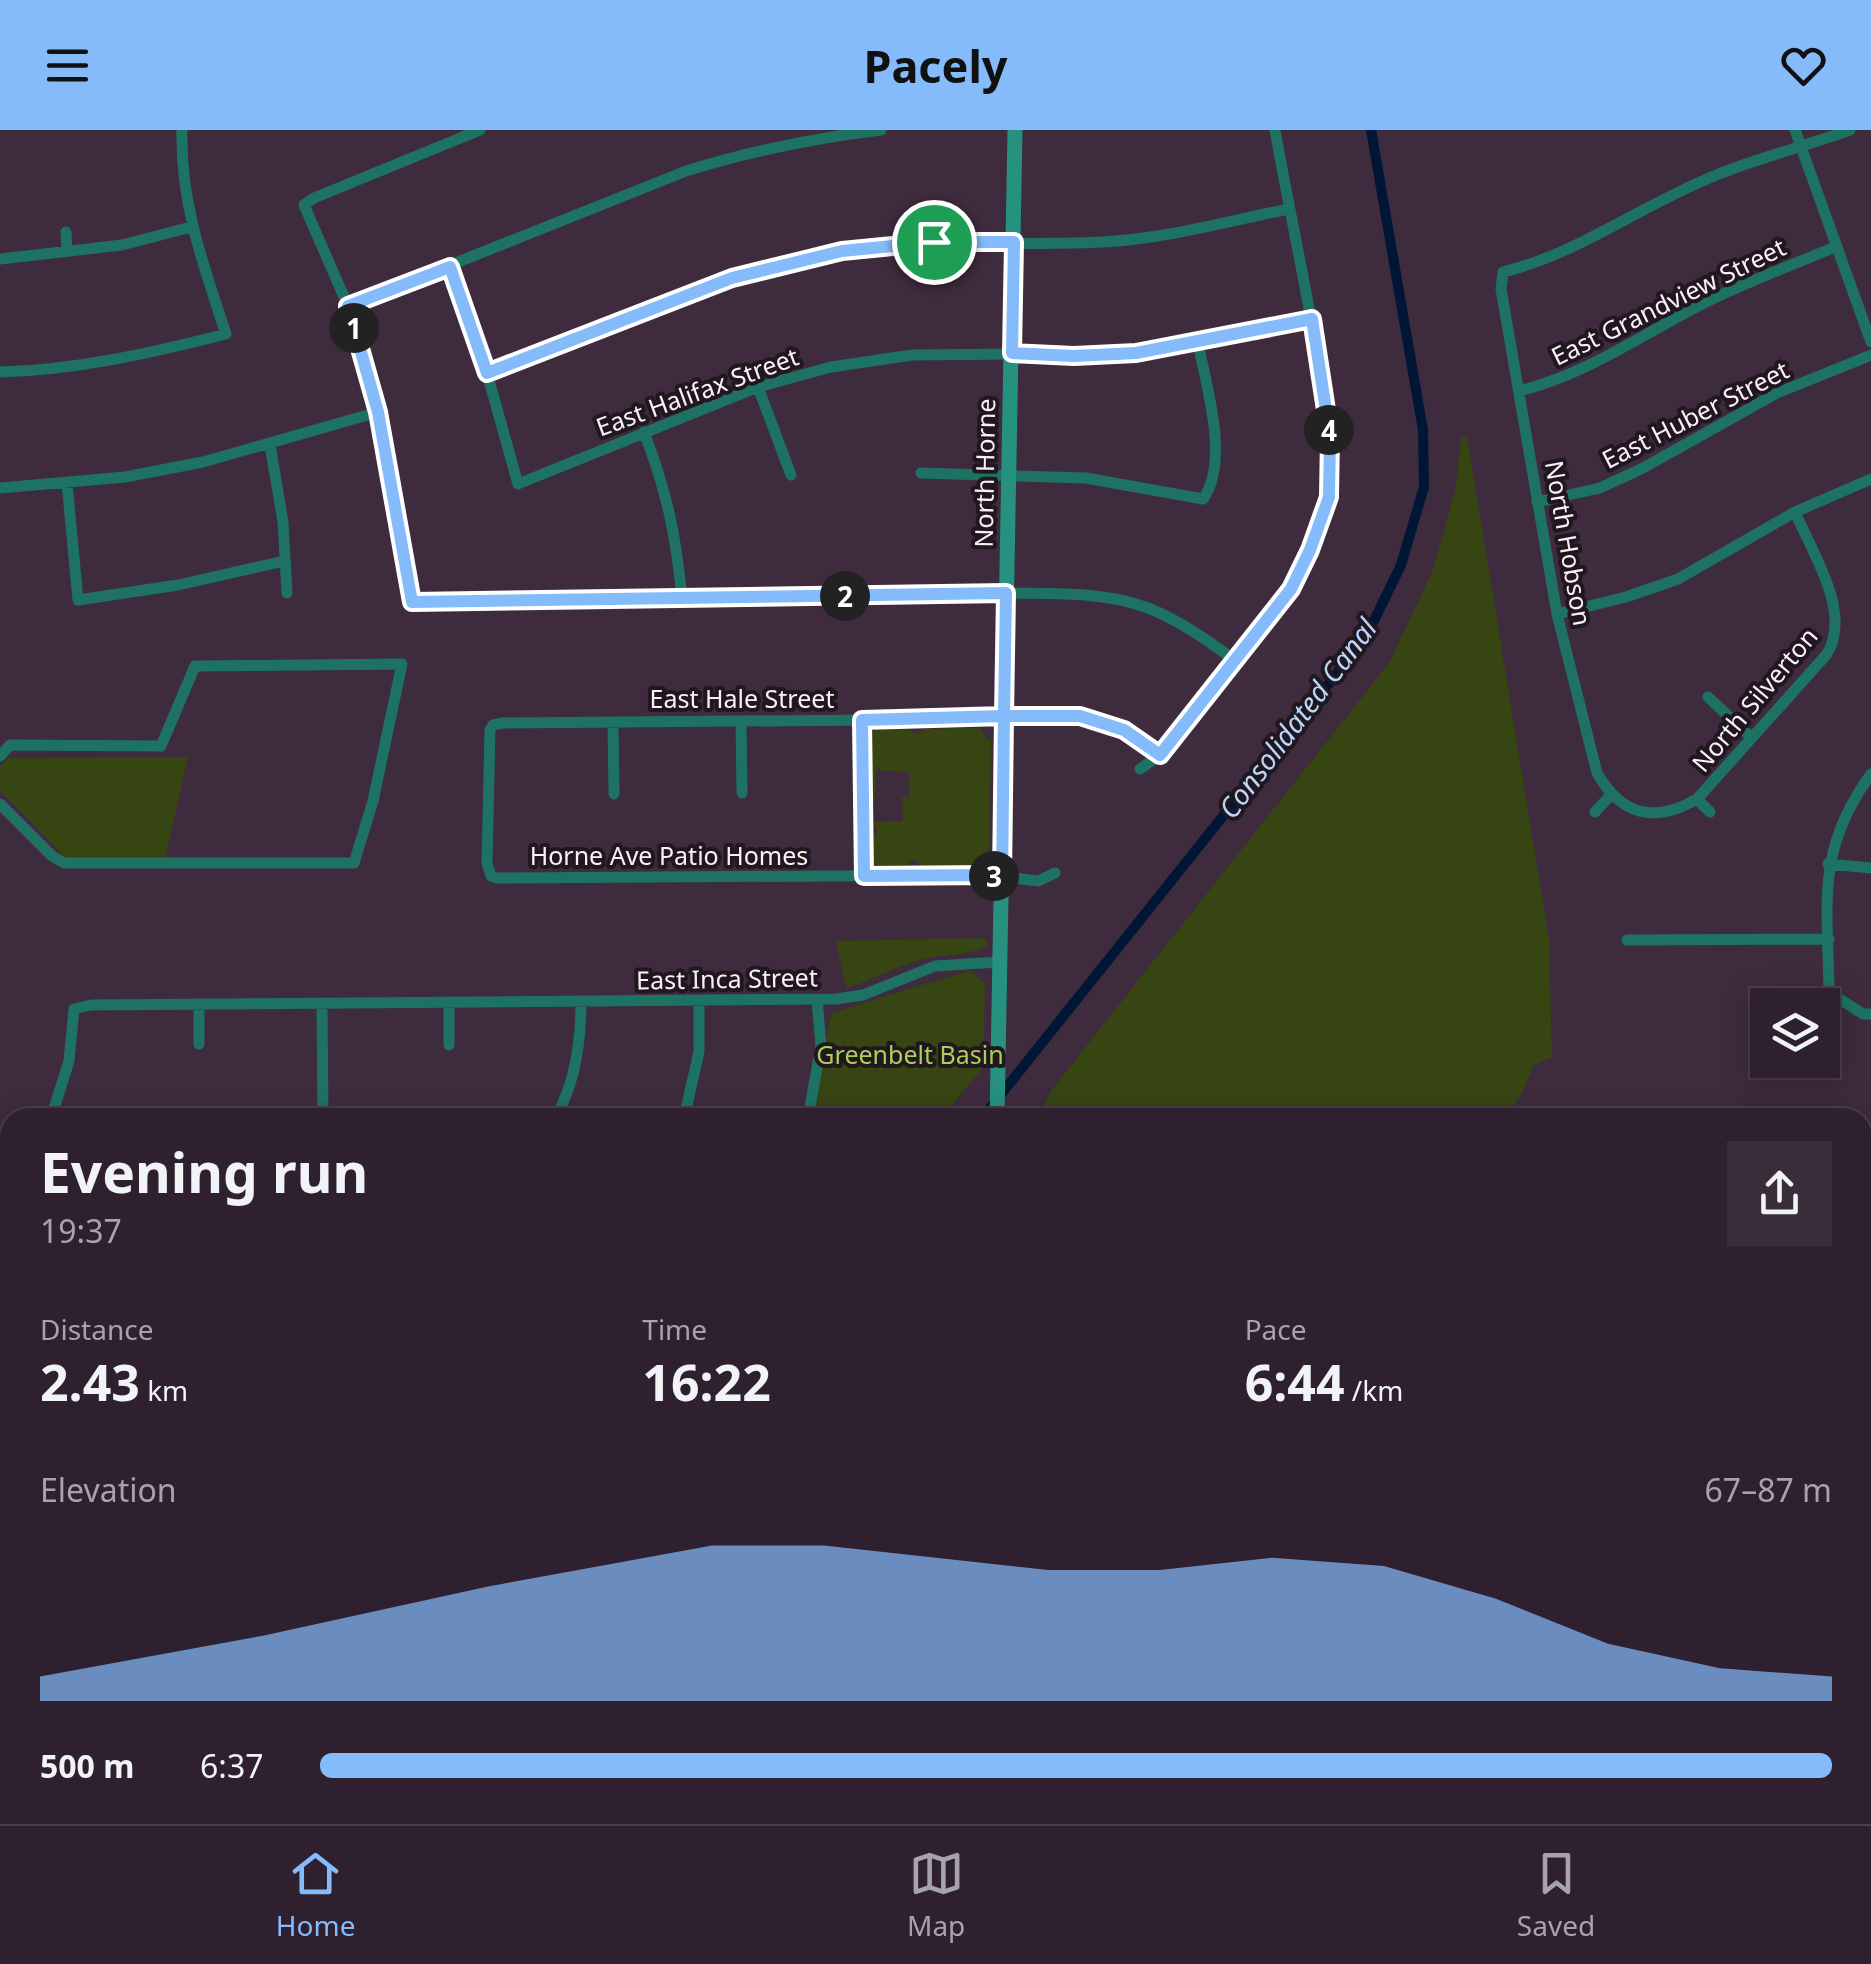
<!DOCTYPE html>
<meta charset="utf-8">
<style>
body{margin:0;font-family:"Noto Sans",sans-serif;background:#3a2d3a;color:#f1f3f6;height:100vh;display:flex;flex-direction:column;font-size:38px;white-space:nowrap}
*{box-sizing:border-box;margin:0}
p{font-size:32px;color:#a7a3aa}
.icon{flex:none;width:55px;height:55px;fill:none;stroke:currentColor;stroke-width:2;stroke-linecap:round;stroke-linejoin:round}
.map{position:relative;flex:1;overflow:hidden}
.sheet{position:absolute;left:0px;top:978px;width:1872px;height:718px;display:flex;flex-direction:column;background:#2e202e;border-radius:30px 30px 0 0;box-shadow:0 5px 25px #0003,0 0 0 2px #493e4a}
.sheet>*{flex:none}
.controls{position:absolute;left:1750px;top:858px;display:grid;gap:20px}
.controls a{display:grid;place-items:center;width:90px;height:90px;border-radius:0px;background:#2e202e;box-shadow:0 5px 25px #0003,0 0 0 2px #493e4a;font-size:50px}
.pin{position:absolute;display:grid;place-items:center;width:85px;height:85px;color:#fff;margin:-42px;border:5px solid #fff;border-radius:50%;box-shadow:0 2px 10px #0007}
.km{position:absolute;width:50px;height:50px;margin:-25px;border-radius:50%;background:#222;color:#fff;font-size:28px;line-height:50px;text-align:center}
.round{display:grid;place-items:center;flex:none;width:105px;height:105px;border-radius:0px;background:#3a2d3a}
.head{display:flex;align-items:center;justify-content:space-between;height:170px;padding:0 40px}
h1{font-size:55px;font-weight:700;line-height:75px}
.metrics{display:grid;grid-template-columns:repeat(3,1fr);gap:15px;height:170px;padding:10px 40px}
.metrics div{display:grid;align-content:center}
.metrics b{font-size:50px;font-weight:700}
.metrics small{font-size:28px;font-weight:400}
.metrics p{font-size:28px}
.chart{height:280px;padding:20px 40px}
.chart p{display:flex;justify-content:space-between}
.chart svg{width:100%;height:180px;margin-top:10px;fill:#86bbfb;opacity:.7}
ul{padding:0 40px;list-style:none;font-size:32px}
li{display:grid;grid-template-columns:160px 120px 1fr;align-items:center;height:75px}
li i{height:25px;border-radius:12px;background:#86bbfb}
header{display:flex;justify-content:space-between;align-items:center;height:130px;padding:0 40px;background:#86bbfb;color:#111;font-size:45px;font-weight:700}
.tab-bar{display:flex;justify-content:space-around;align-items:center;height:140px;border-top:2px solid #493e4a;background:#2e202e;font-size:28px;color:#a7a3aa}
.tab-bar a{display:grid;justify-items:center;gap:5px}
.tab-bar .on{color:#86bbfb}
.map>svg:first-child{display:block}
.built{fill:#4d354b}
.green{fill:#364512}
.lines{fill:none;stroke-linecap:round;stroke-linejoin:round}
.canal{stroke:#001636;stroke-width:10}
.street{stroke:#1e7264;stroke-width:11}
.secondary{stroke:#25917e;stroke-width:15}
.route-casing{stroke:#fff;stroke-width:20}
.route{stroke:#86bbfb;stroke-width:12}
.labels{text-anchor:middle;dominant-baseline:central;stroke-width:8;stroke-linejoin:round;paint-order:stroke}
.street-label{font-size:25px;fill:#fceffa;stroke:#20171f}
.park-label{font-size:25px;fill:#accf57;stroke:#20171f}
.water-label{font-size:28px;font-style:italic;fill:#b9d7fc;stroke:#20171f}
</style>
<header><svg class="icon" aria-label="menu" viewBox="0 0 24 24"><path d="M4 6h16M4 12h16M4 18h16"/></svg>Pacely<svg class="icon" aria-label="heart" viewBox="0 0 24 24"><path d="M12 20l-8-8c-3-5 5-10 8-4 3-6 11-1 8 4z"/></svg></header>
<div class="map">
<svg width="1871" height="1694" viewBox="0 0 1871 1694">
<rect width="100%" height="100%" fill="#3e2b3d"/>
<path class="built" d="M1373,1685H1580V1694H1373Z"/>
<path class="green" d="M1467,306L1549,809L1552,927L1534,935L1521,965L1505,987H1039L1050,962L1389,533L1433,440L1456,356L1461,307Z
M909,598L914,604H919L924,599L980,598L987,610H991L989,722H985L977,735H920L916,730L910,731L907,735L879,736L873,732L872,706L877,705V697L872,696V692L903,691L902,667H909V642L876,640L875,671L872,672V603L877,599Z
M188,627L165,729L66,728L0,661V637L8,628Z
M983,808L987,810V816C968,826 943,824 923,829C896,836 872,851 846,858L836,811Z
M971,840L985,854L983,938L942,987L814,988L831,883Z"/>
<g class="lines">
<path class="canal" d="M982,988L1366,507L1401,435L1424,357L1423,300L1371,0
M414,1694L421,1685"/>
<path class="street" d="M480,0L314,68L304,75L348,176L378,282L411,472L1006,463C1052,464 1104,461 1148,478C1181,491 1208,511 1236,531
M1795,0L1871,212
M66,102L67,121
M0,129L122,115L191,97
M451,137L487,243L518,354L758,257L831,237L912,225L1136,223L1312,189
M348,176L686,41C750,21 815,8 881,0
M0,242C77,240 151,223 226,204C204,137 180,73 182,0
M487,243C594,206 696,151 808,127C906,106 1003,117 1102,112C1165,109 1228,91 1289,79
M758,257L791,345
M1519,261C1585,245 1640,206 1700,175C1743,153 1790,136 1835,117
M644,302C667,362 676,405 682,469
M270,315L283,392L287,463
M921,343L1086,348L1203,369C1230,331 1206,255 1198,213
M67,353L78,470L178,455L284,431
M0,358L125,347L203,332L378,282
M1537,372L1600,358L1643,338L1777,263L1871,225
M1795,382C1813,424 1852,483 1827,524L1697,669C1654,694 1621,685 1597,643L1557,484L1501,159L1503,142C1573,125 1632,82 1698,53C1746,31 1800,18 1850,0
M1557,484L1626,467L1678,449L1795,382L1871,349
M1708,567L1751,607
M862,590L864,746
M741,591L742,663
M613,592L614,664
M0,626L10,615L161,616L195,536L402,534L373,671L354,733H64L52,726L0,674
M1140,639L1160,625C1216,557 1313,454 1329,367C1336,331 1328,290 1322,254C1309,169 1290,85 1275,0
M1871,644C1815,721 1828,773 1829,862L1863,884H1871
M1697,669L1710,682
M1595,682L1610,666
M1828,734L1871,738
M1055,743L1038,751L990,745L496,748L491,746L487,733L490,600L493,595L503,593L992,589C1033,580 1090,580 1127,602C1138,609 1149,617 1160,625
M1627,810L1829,809
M449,872V915
M322,873L323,988
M199,874V914
M51,988L69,931L74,879L91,875L836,869L863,865L935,836L999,832
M555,988C576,953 581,911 581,871
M684,988L699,922V871
M808,988L821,916L817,869
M1862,1034H1871
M0,1039H10
M1862,1150H1871
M1862,1379H1871
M0,1392H10
M0,1551H10
M1812,1685V1694
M1643,1689L1692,1685
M49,1694L58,1691L231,1689V1685
M231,1694V1689H302L309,1694
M803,1694L837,1685"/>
<path class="secondary" d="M997,988L1015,0
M985,1694V1685"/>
</g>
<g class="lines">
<g class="route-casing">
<path id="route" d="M934,112L842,121L732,148L487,243L450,137L348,176L378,282L412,472L1006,463L1004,586L862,590L864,746L990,745L1002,748L1004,586H1080L1124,600L1160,625L1291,459L1310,420L1329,367L1330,306L1312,189L1136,223L1074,226L1012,223L1014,112H934"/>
</g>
<use href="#route" class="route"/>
</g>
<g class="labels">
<g class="street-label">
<text transform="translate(1668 171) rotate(-26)">East Grandview Street</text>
<text transform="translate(697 261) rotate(-20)">East Halifax Street</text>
<text transform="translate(1695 284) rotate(-27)">East Huber Street</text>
<text transform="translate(984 343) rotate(-89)">North Horne</text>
<text transform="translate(1569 413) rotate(80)">North Hobson</text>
<text x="742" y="568">East Hale Street</text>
<text transform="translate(1754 569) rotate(-50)">North Silverton</text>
<text x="669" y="725">Horne Ave Patio Homes</text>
<text transform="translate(727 848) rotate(-1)">East Inca Street</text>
</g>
<g class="park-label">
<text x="910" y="924">Greenbelt Basin</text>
</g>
<g class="water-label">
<text transform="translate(1297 588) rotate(-53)">Consolidated Canal</text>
</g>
</g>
</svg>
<div class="controls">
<a><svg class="icon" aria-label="layers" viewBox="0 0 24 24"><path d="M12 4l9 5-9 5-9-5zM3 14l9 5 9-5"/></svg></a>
</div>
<div class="pin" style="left:934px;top:112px;background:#1e9e55"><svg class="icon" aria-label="arrive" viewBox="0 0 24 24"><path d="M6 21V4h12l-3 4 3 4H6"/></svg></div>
<b class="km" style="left:354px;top:198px">1</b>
<b class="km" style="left:845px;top:466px">2</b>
<b class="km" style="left:994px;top:746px">3</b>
<b class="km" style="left:1329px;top:300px">4</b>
<section class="sheet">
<div class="head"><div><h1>Evening run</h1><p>19:37</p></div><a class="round"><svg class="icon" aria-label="share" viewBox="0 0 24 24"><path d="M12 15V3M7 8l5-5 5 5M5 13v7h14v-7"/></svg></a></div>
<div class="metrics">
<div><p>Distance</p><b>2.43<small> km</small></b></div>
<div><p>Time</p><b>16:22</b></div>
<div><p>Pace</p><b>6:44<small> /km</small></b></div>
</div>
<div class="chart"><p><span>Elevation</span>67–87 m</p>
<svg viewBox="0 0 160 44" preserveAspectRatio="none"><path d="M0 44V38L10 33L20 28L30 22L40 16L50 11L60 6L70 6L80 9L90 12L100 12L110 9L120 11L130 19L140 30L150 36L160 38V44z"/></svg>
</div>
<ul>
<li><b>500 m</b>6:37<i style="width:100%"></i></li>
</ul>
</section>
</div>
<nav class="tab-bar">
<a class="on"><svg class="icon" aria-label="home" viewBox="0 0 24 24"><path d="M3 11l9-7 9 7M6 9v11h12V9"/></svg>Home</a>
<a><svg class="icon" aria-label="map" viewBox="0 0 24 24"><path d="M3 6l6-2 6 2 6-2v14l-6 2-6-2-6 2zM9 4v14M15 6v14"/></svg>Map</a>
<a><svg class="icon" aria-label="saved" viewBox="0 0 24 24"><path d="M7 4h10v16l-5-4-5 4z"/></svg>Saved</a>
</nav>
